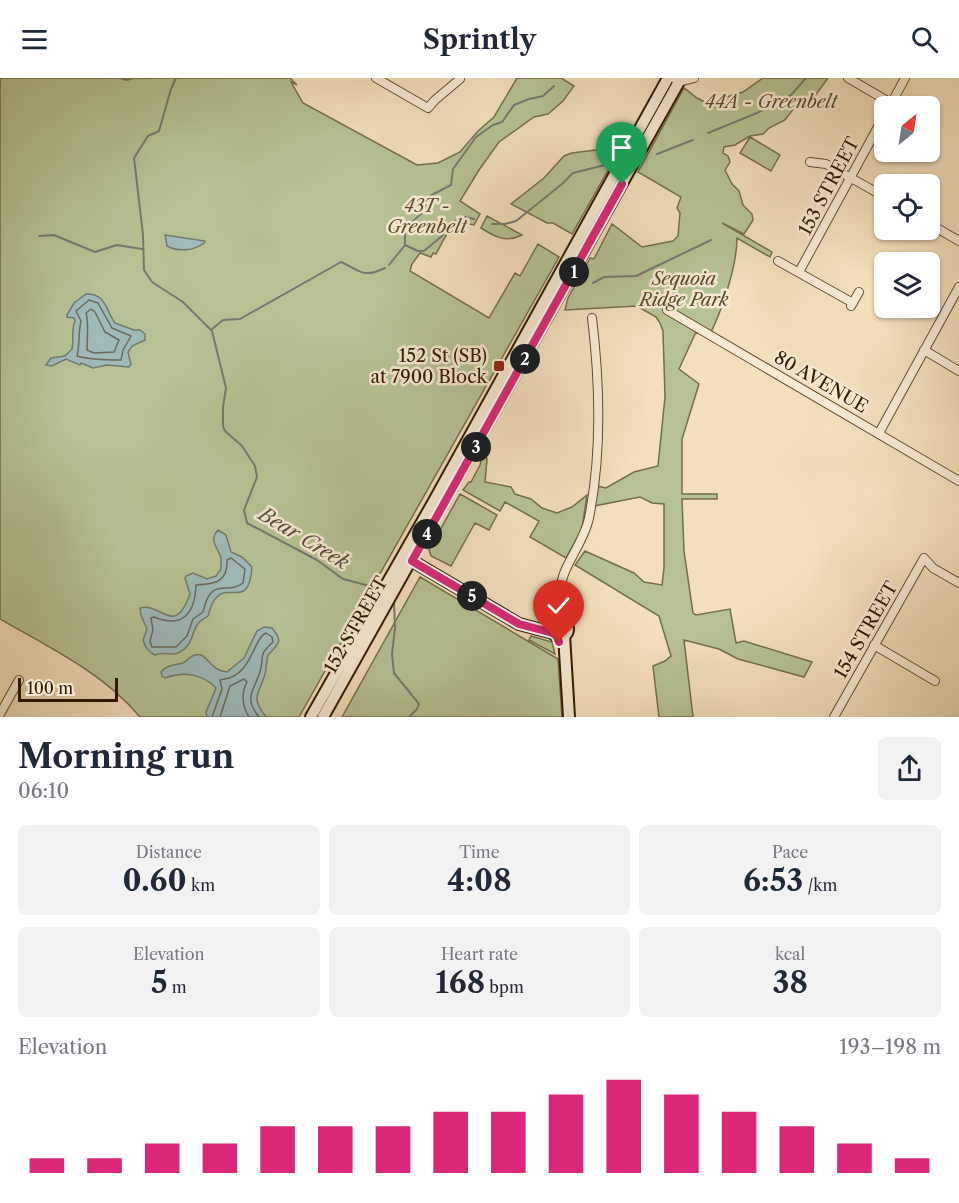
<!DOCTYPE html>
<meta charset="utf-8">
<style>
body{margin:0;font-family:"Libre Caslon Text",serif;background:#f2f2f3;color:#1f2937;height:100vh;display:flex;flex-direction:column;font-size:22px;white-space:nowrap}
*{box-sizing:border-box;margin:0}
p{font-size:20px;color:#747a83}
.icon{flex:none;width:33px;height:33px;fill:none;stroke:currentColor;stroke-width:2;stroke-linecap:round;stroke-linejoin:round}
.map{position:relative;height:639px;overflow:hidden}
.sheet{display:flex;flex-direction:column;background:#fff;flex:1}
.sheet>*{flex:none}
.needle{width:39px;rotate:30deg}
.buttons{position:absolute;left:874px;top:18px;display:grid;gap:12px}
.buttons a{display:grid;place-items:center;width:66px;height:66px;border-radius:9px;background:#fff;box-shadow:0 2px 4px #0004;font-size:30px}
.scale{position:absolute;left:18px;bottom:15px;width:100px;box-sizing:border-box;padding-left:6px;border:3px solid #331900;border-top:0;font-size:16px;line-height:21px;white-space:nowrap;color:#331900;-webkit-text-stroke:4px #f7ead3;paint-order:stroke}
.pin{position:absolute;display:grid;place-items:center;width:51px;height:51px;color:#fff;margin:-62px -26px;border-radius:50% 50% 50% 0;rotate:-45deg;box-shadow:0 0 6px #0007}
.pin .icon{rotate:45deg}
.km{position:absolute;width:30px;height:30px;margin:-15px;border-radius:50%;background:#222;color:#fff;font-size:16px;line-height:30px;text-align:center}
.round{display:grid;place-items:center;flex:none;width:63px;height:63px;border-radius:9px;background:#f2f2f3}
.head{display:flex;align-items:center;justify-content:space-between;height:102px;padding:0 18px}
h1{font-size:33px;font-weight:700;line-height:45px}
.stats{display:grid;grid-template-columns:repeat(3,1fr);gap:9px;height:102px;padding:6px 18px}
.stats div{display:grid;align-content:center;border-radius:9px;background:#f2f2f3;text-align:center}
.stats b{font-size:30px;font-weight:700}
.stats small{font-size:16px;font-weight:400}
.stats p{font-size:16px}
.chart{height:168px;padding:12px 18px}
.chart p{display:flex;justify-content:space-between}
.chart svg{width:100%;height:108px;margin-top:6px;stroke:#db2777;stroke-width:6}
header{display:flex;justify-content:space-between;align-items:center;height:78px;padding:0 18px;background:#fff;font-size:27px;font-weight:700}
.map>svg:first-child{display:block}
.green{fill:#b6c294;stroke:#746e4a;stroke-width:1.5}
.water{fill:#9ebab9;stroke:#737a6f;stroke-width:1.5}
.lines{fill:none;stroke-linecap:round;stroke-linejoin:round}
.shore{stroke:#686a5c;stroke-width:1.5}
.stream{stroke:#737a6f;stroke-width:2}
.street-casing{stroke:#634a2f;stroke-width:10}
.secondary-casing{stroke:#331900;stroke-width:14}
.street{stroke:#f7ead3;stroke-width:8}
.secondary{stroke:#f7ead3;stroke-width:10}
.route-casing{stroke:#fff;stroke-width:12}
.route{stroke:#db2777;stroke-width:8}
.poi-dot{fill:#8f2418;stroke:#f7ead3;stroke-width:2}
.labels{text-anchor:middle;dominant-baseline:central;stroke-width:5;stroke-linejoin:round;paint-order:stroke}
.park-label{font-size:18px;font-style:italic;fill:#5a4c2c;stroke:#f7ead3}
.street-label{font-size:18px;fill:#331900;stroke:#f7ead3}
.poi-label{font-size:18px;fill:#331900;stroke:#f7ead3;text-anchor:end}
.water-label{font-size:20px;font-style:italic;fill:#585141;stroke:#f7ead3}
</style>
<header><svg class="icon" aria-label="menu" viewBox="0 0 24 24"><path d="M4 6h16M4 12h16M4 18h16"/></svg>Sprintly<svg class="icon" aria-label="search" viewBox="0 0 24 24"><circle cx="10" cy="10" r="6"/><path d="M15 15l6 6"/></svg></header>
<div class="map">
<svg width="959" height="639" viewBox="0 0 959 639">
<rect width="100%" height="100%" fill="#f3dfbc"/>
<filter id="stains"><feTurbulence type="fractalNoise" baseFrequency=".00333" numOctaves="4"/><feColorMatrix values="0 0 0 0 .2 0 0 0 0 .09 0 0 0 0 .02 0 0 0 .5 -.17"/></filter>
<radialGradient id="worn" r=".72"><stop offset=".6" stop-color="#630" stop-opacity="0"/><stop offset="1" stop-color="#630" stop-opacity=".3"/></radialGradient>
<path class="green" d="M0,0H290L297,7L291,4L303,25L417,87L438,85L460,74L478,53L494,39L517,0H561L574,8L563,23L548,36L534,39L499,64L479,92L460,123L480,136L474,147C450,141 446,158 436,176L433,175L431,179L420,175L412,186L410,193L489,240L515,195L520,198L538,166L559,179L299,639H140C102,594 50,570 0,541Z
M763,0H828L812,22L794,30L785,42L769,50L763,56L750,58L735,67L724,69L723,75L728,78L730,84L725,92L732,106L739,113L743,127L752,136L753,142L744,156L722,145L772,174L770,179L737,160C737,188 721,236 708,260L696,254L679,291L699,306L682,361V416H717V421H682L684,473L693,535L696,537L730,531L736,565L744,563L812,584L804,599L738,581L719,571L684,562L693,639H659L653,588L665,583L671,578L659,538L575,487L585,473L634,495L644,504L662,507L664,490V426L652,425L640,419L594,428L597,408L606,410L634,394L658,388L665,319L663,253L660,245L656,239L637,228L565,232L568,220L590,180L594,181L612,146L642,169L673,163L678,158L680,135L677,130L681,119L638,94L684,10L697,20L715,29L720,21L743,14Z
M750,59L780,77L771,93L740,75Z
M612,70L620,71L572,156L553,145H547L511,126L544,100L564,78L572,75Z
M487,138L522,157C506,165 495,159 481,150Z
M484,370L487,381L485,404L511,409L515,416L531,421L542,430L557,435L572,429L587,417L582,451L566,480L530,459L539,443L505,424L500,433L463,412L469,404H471L480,387Z
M460,416L497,437L489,452L475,445L451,488L431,478L429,472Z
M420,499L558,581L562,639H342Z
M531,558L552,564L555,576L529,562Z"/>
<path class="water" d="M165,157L205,163L204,165C194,173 178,174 167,168Z
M86,216C106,215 106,233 115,245L134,252H140L145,256V262L132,268L128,274L131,286L129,289L107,287L93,290L81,285L80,287L66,281L52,288L46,287L51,280L65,278L72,271C74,261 71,252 75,243L74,240L67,239V237L74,225Z
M218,452L226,457L231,474L242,479L252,489C249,532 229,504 216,520C211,525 210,532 208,538C204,541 199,543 197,547C191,556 193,568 178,575C171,578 164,573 155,577C147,573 146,570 143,562L147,551L141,537L140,530C162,524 174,560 190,516L185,500L186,498L193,495L207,501L216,498L221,491C221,490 221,481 221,480C218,469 208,463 218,452Z
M264,549L272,550C284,564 278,566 268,577C266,583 267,589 265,596C259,617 250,618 266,639H207L206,634L216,610C203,596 183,593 165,600L162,598L161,594C167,587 174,587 183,585C187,583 190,578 195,577C207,573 209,593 227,594L244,580L257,553Z"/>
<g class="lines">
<path class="shore" d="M89,222L98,225L112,250L131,258L123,272L121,282C106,282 91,282 77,278C80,267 78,255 81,243L76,233Z
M91,231L95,234L105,254L119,262L114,274L94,275L87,272C87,263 89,243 86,235Z
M231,480L245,491L243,505C227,518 211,497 203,534L193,541L187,558L176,569H152L150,563L153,552L151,540L154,539C183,551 195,535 196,507C214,506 228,505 227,482Z
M212,639L222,611L220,602C223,601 226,601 229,600C252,593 254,560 266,555L272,559L273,564C257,579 265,576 260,594C254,613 243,619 259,639
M220,639L230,608L244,601L247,604C241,615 242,628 249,639"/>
<path class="stream" d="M120,0L127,2L133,0
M176,0L171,11L159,53L148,58L134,80L143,157L144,192L152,204L183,224L212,253L226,310L223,329V348L225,353L242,368L255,388L257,399L244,432L247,445L317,482L343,501L370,508L377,512
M708,55L757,35L791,17L806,0
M657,76L693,62
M492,146H505L516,143L562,106L573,95L605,87
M39,158L54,157L95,174L117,167L142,171
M405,167V151L425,132L428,119L451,107L453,91L476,59L493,47L502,44L514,27L529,21L543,18L554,8
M389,187L405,167L418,173H424L442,158L448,146L465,139L474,141
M593,205L604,199L636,198L711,162
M211,252L223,242L240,241L341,184C360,192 362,201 385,190
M391,523L394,525L395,550L392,576L394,595L419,626L417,631L409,639"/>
<g class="street-casing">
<path id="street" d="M376,0L428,30L435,22L460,1
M848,0L891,25
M676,2L679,4L694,0
M890,28L905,0
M810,84L826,86L885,119
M930,146L959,163
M778,183L853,225
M799,194L885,36
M851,228L859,214
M667,232L959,403
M924,272L959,293
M879,355L959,209
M556,543L559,527
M564,544C562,532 559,519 561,507C564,485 584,465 589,440C602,375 600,306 592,240
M874,567L935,603
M0,636L19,602
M834,639L924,480L933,490L959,505"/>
</g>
<g class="secondary-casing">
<path id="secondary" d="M407,480L519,546L553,555
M552 551a8 8 0 1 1 16 0a8 8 0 1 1-16 0Z
M564,557L569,639
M311,639L434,423L668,0
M323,639L681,0"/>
</g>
<use href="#street" class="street"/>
<use href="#secondary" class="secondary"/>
</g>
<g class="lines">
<g class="route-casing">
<path id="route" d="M559,564L557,558L553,555L519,546L412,483L622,106"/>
</g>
<use href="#route" class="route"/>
</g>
<rect class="poi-dot" x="493" y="282" width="12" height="12" rx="3"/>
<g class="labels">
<g class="park-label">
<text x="771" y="24">44A - Greenbelt</text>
<text x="427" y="128">43T -<tspan x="427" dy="21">Greenbelt</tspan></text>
<text x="684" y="201">Sequoia<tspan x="684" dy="21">Ridge Park</tspan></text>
</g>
<g class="street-label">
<text transform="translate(829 108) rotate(-62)">153 STREET</text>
<text transform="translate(821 304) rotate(30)">80 AVENUE</text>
<text transform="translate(356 547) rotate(-60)">152 STREET</text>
<text transform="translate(866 552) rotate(-60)">154 STREET</text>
</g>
<g class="poi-label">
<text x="487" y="278">152 St (SB)<tspan x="487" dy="21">at 7900 Block</tspan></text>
</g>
<g class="water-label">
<text transform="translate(304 460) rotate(31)">Bear Creek</text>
</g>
</g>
<rect width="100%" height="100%" filter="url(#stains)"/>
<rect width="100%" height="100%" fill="url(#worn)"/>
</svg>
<div class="buttons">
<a><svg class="needle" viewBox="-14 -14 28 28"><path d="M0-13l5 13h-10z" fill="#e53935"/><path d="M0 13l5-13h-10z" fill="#747a83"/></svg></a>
<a><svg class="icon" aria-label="locate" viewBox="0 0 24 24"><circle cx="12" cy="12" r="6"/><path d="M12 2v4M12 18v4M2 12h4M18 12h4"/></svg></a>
<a><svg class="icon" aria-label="layers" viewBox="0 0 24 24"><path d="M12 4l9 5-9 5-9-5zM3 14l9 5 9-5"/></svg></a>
</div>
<div class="scale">100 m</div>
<div class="pin" style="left:622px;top:106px;background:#1e9e55"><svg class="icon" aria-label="arrive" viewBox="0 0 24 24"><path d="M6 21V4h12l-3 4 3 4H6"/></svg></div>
<div class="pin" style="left:559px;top:564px;background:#d93025"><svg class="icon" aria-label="check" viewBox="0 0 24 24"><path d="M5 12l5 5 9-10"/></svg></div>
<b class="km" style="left:574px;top:194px">1</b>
<b class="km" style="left:525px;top:281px">2</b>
<b class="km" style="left:476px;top:369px">3</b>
<b class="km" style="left:427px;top:456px">4</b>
<b class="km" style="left:472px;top:518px">5</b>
</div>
<section class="sheet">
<div class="head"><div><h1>Morning run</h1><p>06:10</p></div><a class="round"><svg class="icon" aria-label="share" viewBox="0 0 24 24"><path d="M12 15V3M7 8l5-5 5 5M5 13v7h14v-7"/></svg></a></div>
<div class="stats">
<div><p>Distance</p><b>0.60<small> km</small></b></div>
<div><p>Time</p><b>4:08</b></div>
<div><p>Pace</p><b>6:53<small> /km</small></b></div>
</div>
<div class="stats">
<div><p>Elevation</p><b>5<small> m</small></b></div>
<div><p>Heart rate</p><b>168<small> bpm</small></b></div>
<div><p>kcal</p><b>38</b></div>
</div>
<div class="chart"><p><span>Elevation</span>193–198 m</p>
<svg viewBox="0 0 160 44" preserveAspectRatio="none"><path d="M5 44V38M15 44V38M25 44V32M35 44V32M45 44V25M55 44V25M65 44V25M75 44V19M85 44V19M95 44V12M105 44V6M115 44V12M125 44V19M135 44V25M145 44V32M155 44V38"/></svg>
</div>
</section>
